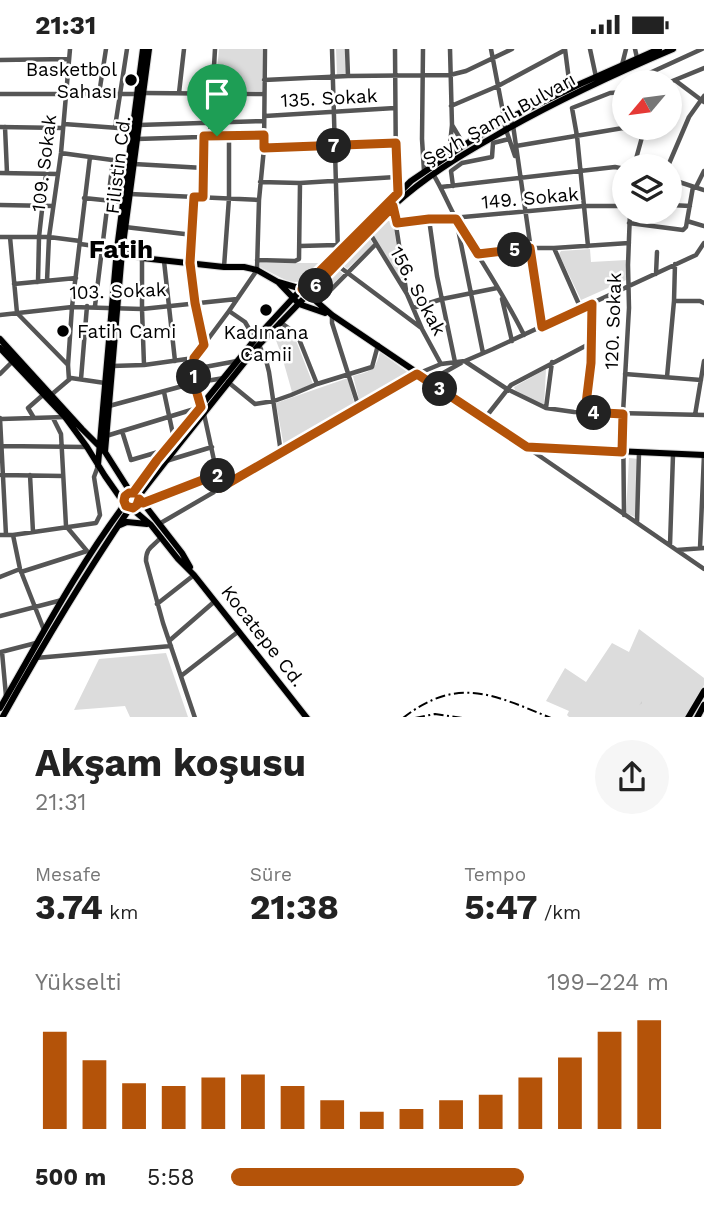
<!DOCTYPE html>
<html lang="tr">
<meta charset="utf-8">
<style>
body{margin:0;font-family:"Work Sans",sans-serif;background:#f6f6f6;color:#222;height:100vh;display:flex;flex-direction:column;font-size:26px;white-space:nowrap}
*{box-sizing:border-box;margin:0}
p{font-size:23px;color:#767676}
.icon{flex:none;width:38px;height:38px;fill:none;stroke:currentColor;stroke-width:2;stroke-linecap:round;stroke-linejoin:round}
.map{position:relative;height:668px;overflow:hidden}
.panel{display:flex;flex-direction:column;background:#fff;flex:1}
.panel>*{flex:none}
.needle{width:46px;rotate:241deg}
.controls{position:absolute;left:612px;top:21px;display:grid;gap:14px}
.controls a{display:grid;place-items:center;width:70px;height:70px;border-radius:50%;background:#fff;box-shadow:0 4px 10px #0003;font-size:35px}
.pin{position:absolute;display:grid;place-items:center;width:60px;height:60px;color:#fff;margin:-72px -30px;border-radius:50% 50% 50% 0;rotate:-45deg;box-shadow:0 0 7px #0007}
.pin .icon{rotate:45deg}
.km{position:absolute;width:35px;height:35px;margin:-18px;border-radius:50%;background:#222;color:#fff;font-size:19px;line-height:35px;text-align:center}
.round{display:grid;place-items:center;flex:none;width:74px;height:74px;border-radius:37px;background:#f6f6f6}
.summary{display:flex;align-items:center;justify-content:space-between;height:119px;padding:0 35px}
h1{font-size:38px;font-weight:700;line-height:52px}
.stats{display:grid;grid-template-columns:repeat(3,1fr);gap:10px;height:119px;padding:7px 35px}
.stats div{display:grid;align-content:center}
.stats b{font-size:35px;font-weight:700}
.stats small{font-size:19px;font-weight:400}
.stats p{font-size:19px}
.chart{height:196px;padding:14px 35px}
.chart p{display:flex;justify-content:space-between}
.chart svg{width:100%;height:126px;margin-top:7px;stroke:#b45309;stroke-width:6}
ul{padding:0 35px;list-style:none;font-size:23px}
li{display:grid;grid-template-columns:112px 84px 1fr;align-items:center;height:52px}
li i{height:18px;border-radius:9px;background:#b45309}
.status{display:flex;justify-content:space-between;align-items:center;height:49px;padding:0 35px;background:#fff;direction:ltr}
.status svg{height:19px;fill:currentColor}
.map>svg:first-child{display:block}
.green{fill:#dcdcdc}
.forest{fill:url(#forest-firs)}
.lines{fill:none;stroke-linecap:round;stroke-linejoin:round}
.major-casing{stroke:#dbdbdb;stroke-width:8}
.minor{stroke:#555;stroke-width:4.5}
.major{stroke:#000;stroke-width:6}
.rail{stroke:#000;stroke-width:2;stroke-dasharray:10 3.5 2 3.5;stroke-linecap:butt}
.route-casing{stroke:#fff;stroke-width:14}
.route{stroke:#b45309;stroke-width:9}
.poi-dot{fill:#000;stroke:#fff;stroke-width:2.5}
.labels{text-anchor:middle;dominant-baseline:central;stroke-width:5;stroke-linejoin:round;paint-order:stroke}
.poi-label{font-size:19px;fill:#000;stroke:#fff;text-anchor:end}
.street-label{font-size:19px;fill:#000;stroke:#fff}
.district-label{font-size:26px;font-weight:bold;fill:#000;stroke:#fff}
</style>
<div class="status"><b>21:31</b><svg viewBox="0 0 49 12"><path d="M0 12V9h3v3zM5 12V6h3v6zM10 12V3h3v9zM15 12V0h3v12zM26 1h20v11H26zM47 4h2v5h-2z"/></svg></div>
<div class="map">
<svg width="704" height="669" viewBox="0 0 704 669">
<defs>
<pattern id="forest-firs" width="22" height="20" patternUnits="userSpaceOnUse" patternTransform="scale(1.75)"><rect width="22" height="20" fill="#dcdcdc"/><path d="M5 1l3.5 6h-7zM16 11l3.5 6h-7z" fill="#bbb"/></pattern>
</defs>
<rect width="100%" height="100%" fill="#fff"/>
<path class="green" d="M219,0H262V42H215Z
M336,0H345L346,25L337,26Z
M392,162L401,232L371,183Z
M368,187L373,195L347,220L341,214Z
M590,200L591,213L627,211L626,231L581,251L559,205L561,202Z
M260,214H325C295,242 294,235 260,218Z
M338,220L343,225L323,246L317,241Z
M282,277L293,284L313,335L292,343L283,311L269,314L267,307L280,302L274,286Z
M380,303L410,325L360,355L353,327C370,322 375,323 380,303Z
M546,320L544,357L515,341L514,338Z
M348,329L355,357L284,398L276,354Z
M629,409L638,410L637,469L626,464Z
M639,580L704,629V636L688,668H569L567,666L569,662L546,652L565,619L586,633L612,594L629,603Z
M166,604L188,668H130L125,657L74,661L99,610Z"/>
<path class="forest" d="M635,623L642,654L631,663V634Z"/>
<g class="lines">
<g class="major-casing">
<path id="major" d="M117,200L122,203L142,209L224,218H244L257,221L278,233L302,240L332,266L527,398L704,406
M279,234L299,255L325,264
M0,290L82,380L105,403L131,444
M0,299L65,368L87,398L105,427L126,457L131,459L151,476L178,510L194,526L307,669
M105,403L122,203L149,0
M98,416L117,200L143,0
M136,445L182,504L190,518
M138,448L177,398L256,299L393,157C425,128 458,108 495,87C552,54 612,26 673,0
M124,452C124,447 127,444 133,444L157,411L257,288L293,249L411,132L464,96L509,69L580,35L659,0
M120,476L127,473L147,475
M0,659C40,590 77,519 125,455
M2,669C42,597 84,527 130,459
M688,669L704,642
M697,669L704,656"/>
</g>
<path class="minor" d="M332,0L338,204
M347,0L348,27
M395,0L396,128L398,144
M423,0L422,90L424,122
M491,0L503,63
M565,0L570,39
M590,0L596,28
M635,0L637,9
M0,11L69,10
M622,16L626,0
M264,31L348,27L450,26L466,22L512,0
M676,32L704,53
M630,33L702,0
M670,33L704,19
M144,44L264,45
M179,44L184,0
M0,45H137
M99,45L106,0
M451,57L498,37L565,1
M503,63L509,69L513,76L542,277
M265,67L395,59
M503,72L515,107
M64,75L132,80
M139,76L264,72
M452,76L464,96
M0,78L63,79
M5,78L7,124
M115,78L127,0
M210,87L215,0
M137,90L264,86
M516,97L623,79L644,81
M264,99L396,94
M61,104L127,113
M449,105L452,76L450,0
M134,115L204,119
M634,117L644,81
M668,117L689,68L704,47
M0,124L58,125
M433,125C443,141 449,158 458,173C480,211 505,247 524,286
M670,130L704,141
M260,133L300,134L396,128
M453,137L451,122L462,114L492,108L493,94L509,90
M441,138L615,118L625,120
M696,138L704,122
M130,145L259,151
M194,148L190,214L195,254L204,296
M203,148L204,87
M84,149L122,153
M0,156L53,157
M670,156L690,157
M393,157L406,241
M429,170L437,227L455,313
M687,172L693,138
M397,174L584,157H625
M629,174L683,181L686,178L687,172L704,177
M457,175L483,304
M125,178L193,186
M369,183L407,245L422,280L441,315
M0,188H49L80,192
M10,188L17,264L68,316
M80,195L117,200
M300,197L337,196
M588,197L577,87L572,59L610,44L625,43
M554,199L581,260
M478,205L530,199H554L629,194
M142,209V260L144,316
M257,211L295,212L299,210L300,134
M164,212L175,312
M337,216L420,278
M224,218L229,149V87
M656,225L657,203
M47,232L49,188L61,104L70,0
M38,233L39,188L46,125
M14,235L76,229
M502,250L512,292
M674,252H700L704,254
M318,254L376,195
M95,257L113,111
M413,259L442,250L497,239
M0,266L72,258L142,260L237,250
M332,266V274L359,359
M280,273L297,285L317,335
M255,290L245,273L229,262L257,221L259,151L264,99L265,0
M259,296L266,311L269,323L281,404
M466,313L507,340L546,359L574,363L704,366
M112,317L144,316L194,309
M194,320L237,312
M0,325L12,313
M625,325L701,331
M667,328L674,252L675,215
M81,330L87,257
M69,331L68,316L72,258L90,108
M429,332L461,314
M228,333L255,355L274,352L291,346L317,335L372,318L378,296
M164,343L174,390
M51,346L71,329L105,334
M109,357L194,334L224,329
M546,359L552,313
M585,363L591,315L592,255
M204,365L220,439
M695,366L704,312
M0,369L6,486
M34,369L28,359L44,345
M53,369L61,385L66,477L87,502
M485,369L511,336L591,294
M1,370L65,368
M122,382L131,411L165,401
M106,387L201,358L194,334V309L229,262
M0,397L86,398
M528,399L704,520
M166,412L212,398
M1,426L63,427
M30,426L33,483
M144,454L217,425
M624,466L623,364L629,259L628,216L630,163
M637,474L639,404
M159,475L417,325L441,315L465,312L493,300L696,206L704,194
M0,486H13L96,474L100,466L94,428L98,417
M13,486L20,520L44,581
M161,488C154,498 146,497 146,512L163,574L195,669
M670,496L673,406
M700,499L704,406
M677,501L704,499
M21,523L87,502
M0,528L20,520
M157,555L194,526
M0,567L62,551
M169,592L215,552
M1,603L36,594
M2,603L6,647
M36,609L171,597
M181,627L239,582"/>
<use href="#major" class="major"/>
<path class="rail" d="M403,669C458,626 494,646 551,669
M415,669L435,665L463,669"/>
</g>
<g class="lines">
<g class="route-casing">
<path id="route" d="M264,86V99L396,94L398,144L302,240L309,246L324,228L393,157L397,174L429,170H456L478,205L530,199L542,278L592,255L591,314L585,363L623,365L622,403L527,398L417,325L220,439L218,425L143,454L139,450L137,456L133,459L126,457L124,452L125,447L129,444H133L157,411L201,358L194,334V309L204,296L195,254L190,214L194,148H203L204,87Z"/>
</g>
<use href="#route" class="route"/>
</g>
<g class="poi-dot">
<circle cx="131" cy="31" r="7"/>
<circle cx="266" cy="261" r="7"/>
<circle cx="63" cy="282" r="7"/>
</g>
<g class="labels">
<g class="poi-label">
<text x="117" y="20">Basketbol<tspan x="117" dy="22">Sahası</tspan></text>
<text x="77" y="282" text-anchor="start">Fatih Cami</text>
<text x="266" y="283" text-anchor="middle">Kadınana<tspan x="266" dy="22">Camii</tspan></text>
</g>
<g class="street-label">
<text transform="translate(329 49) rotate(-3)">135. Sokak</text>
<text transform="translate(499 70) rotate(-29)">Şeyh Şamil Bulvarı</text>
<text transform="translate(44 114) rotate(-83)">109. Sokak</text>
<text transform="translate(118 116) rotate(-83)">Filistin Cd.</text>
<text transform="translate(530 149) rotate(-5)">149. Sokak</text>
<text transform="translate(118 242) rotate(-2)">103. Sokak</text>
<text transform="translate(418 242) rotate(62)">156. Sokak</text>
<text transform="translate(613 272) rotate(-88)">120. Sokak</text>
<text transform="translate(263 587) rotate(52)">Kocatepe Cd.</text>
</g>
<g class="district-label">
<text x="121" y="200">Fatih</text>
</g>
</g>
</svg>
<div class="controls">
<a><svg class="needle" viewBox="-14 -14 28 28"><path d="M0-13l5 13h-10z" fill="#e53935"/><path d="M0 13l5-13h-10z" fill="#767676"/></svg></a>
<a><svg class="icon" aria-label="layers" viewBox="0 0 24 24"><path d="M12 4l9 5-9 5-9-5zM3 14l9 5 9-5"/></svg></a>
</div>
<div class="pin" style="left:217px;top:87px;background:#1e9e55"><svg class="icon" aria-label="arrive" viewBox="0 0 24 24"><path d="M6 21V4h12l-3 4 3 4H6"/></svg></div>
<b class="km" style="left:194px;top:328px">1</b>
<b class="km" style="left:218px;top:427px">2</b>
<b class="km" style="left:440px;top:340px">3</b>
<b class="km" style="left:594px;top:364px">4</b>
<b class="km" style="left:515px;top:201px">5</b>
<b class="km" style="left:316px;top:237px">6</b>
<b class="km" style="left:334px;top:97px">7</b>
</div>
<section class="panel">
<div class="summary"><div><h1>Akşam koşusu</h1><p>21:31</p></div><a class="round"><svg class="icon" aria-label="share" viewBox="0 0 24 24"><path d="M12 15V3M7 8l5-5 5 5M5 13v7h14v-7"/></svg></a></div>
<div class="stats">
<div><p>Mesafe</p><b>3.74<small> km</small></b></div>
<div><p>Süre</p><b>21:38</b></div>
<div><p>Tempo</p><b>5:47<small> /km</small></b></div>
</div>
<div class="chart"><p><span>Yükselti</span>199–224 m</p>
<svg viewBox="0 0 160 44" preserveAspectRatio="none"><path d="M5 44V10M15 44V20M25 44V28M35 44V29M45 44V26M55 44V25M65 44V29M75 44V34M85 44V38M95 44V37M105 44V34M115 44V32M125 44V26M135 44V19M145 44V10M155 44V6"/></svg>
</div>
<ul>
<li><b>500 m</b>5:58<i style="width:67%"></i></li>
</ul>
</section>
